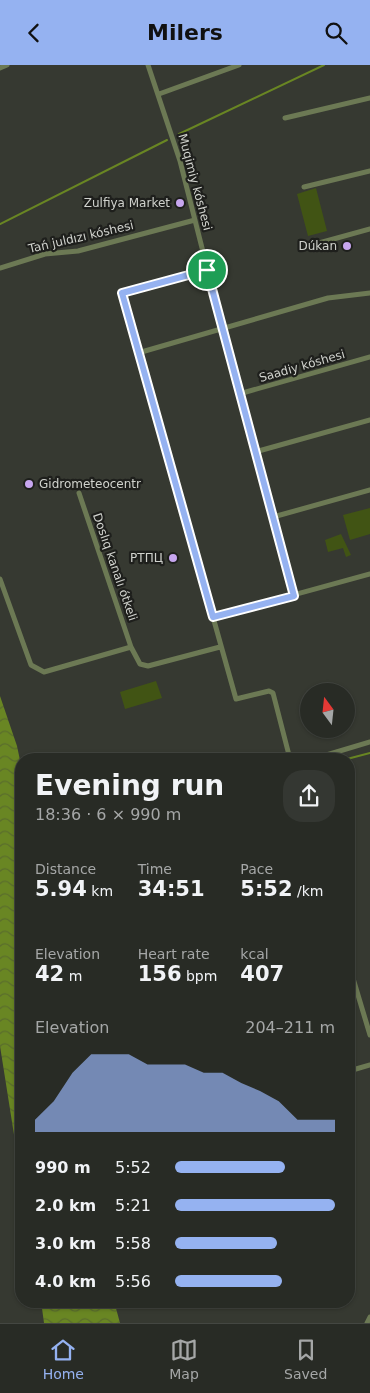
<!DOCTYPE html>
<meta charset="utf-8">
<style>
body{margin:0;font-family:"DejaVu Sans",sans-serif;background:#343732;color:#f1f3f6;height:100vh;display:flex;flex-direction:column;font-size:19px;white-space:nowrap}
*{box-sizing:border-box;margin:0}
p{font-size:16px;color:#a5a7a7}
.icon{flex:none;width:28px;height:28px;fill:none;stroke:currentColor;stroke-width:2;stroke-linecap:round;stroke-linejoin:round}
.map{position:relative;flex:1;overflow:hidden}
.details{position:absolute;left:15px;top:688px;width:340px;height:555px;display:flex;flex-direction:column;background:#282b25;border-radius:20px;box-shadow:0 1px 4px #0004,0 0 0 1px #444742}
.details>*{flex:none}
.needle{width:32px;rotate:345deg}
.tools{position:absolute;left:300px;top:618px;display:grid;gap:10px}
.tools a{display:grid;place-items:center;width:55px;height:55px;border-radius:50%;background:#282b25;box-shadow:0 1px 4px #0004,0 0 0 1px #444742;font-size:25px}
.pin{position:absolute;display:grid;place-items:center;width:42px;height:42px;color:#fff;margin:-21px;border:2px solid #fff;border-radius:50%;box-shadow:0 1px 5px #0007}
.round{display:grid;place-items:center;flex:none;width:52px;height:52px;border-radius:20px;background:#343732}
.overview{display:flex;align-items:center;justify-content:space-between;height:85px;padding:0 20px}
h1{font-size:28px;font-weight:700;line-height:38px}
.figures{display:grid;grid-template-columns:repeat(3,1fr);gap:8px;height:85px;padding:5px 20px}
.figures div{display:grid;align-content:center}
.figures b{font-size:21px;font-weight:700}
.figures small{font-size:14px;font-weight:400}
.figures p{font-size:14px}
.chart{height:140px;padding:10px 20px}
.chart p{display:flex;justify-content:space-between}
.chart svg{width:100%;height:90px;margin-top:5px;fill:#95b2f1;opacity:.7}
ul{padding:0 20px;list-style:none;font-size:16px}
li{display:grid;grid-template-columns:80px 60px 1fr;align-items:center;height:38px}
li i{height:12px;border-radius:6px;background:#95b2f1}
header{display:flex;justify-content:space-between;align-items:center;height:65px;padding:0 20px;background:#95b2f1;color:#111;font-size:22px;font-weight:700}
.tab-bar{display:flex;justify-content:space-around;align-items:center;height:70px;border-top:1px solid #444742;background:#282b25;font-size:14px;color:#a5a7a7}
.tab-bar a{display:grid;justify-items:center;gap:2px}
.tab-bar .on{color:#95b2f1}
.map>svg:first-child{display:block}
.green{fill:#415414}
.water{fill:url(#water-waves)}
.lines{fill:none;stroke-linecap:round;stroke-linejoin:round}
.stream{stroke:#698623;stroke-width:2}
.minor{stroke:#6c7954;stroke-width:5}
.route-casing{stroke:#fff;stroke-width:10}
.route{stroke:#95b2f1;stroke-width:6}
.poi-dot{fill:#c7a6ef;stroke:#1e1f1c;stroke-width:2}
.labels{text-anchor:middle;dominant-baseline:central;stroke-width:4.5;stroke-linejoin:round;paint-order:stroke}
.street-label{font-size:12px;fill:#d0d2cd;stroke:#1e1f1c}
.poi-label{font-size:12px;fill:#d0d2cd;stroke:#1e1f1c;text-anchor:end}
</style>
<header><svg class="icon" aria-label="back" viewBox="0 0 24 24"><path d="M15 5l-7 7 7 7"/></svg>Milers<svg class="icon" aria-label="search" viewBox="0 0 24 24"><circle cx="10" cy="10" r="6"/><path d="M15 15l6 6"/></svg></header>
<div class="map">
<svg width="370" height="1258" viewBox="0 0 370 1258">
<defs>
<pattern id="water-waves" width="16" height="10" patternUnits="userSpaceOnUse" patternTransform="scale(1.25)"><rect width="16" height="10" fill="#698623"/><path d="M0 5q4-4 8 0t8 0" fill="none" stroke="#5a6d2c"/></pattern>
</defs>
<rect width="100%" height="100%" fill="#363931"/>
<path class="green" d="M316,123L327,166L308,171L297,129Z
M370,443V469L350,475L343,450Z
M341,469L351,490L346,492L343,483L328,487L325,475Z
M156,616L162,633L125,644L120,627Z"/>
<path class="water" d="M0,631L17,681L21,700V1114L0,981Z
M41,1236H114L120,1258H44Z"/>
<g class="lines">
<path class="stream" d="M179,69L324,0
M0,159L167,75
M347,694L370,688"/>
<path class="minor" d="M148,0L180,96L239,329L294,531
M0,3L7,0
M159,29L239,0
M285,53L370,33
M304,122L370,106
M319,178L370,164
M0,203L45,189L78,186L195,155
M207,205L122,228L236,634L269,626L273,628L290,694
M138,288L328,233L370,228
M239,329L370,292
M255,387L370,355
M79,428L131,582
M273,452L370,425
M0,514L31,600L44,607L131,582L140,599L148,601L220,582
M213,552L370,509
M313,694L370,677
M349,900L370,970
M349,1006L370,1000
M367,1258L370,1252"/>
</g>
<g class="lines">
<g class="route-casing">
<path id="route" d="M207,205L294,531L213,552L122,228Z"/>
</g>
<use href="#route" class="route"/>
</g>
<g class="poi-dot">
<circle cx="180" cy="138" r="5"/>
<circle cx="347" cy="181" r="5"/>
<circle cx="29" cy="419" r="5"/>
<circle cx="173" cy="493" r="5"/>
</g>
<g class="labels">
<g class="street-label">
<text transform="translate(195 117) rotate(75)">Muqimiy kóshesi</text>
<text transform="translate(81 172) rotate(-13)">Tań juldızı kóshesi</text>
<text transform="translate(302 301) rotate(-16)">Saadiy kóshesi</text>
<text transform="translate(115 502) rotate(71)">Doslıq kanalı ótkeli</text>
</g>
<g class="poi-label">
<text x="170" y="138">Zulfiya Market</text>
<text x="337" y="181">Dúkan</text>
<text x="39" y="419" text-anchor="start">Gidrometeocentr</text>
<text x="163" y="493">РТПЦ</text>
</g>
</g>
</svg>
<div class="tools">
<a><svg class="needle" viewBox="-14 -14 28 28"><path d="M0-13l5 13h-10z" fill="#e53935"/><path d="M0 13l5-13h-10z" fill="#a5a7a7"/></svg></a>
</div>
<div class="pin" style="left:207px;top:205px;background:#1e9e55"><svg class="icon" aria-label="arrive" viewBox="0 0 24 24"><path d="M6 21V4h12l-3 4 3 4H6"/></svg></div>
<section class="details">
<div class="overview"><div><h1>Evening run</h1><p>18:36 · 6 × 990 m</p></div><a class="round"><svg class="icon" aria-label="share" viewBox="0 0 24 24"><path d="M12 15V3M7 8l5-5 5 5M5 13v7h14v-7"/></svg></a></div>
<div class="figures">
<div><p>Distance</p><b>5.94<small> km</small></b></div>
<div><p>Time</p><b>34:51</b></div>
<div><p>Pace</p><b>5:52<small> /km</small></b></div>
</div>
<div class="figures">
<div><p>Elevation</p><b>42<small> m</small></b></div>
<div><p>Heart rate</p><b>156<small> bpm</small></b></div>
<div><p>kcal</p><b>407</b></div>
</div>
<div class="chart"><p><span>Elevation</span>204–211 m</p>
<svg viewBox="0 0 160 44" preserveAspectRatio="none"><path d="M0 44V38L10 29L20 15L30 6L40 6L50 6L60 11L70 11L80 11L90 15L100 15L110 20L120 24L130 29L140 38L150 38L160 38V44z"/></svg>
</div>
<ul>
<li><b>990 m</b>5:52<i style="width:69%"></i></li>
<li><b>2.0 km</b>5:21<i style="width:100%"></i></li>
<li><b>3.0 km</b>5:58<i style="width:64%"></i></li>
<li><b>4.0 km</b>5:56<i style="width:67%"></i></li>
</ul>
</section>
</div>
<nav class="tab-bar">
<a class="on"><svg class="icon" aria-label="home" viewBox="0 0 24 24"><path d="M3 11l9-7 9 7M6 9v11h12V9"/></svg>Home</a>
<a><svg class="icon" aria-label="map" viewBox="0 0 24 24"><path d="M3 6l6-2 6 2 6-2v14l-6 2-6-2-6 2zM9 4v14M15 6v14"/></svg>Map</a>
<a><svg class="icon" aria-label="saved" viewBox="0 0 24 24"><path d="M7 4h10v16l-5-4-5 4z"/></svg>Saved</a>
</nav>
